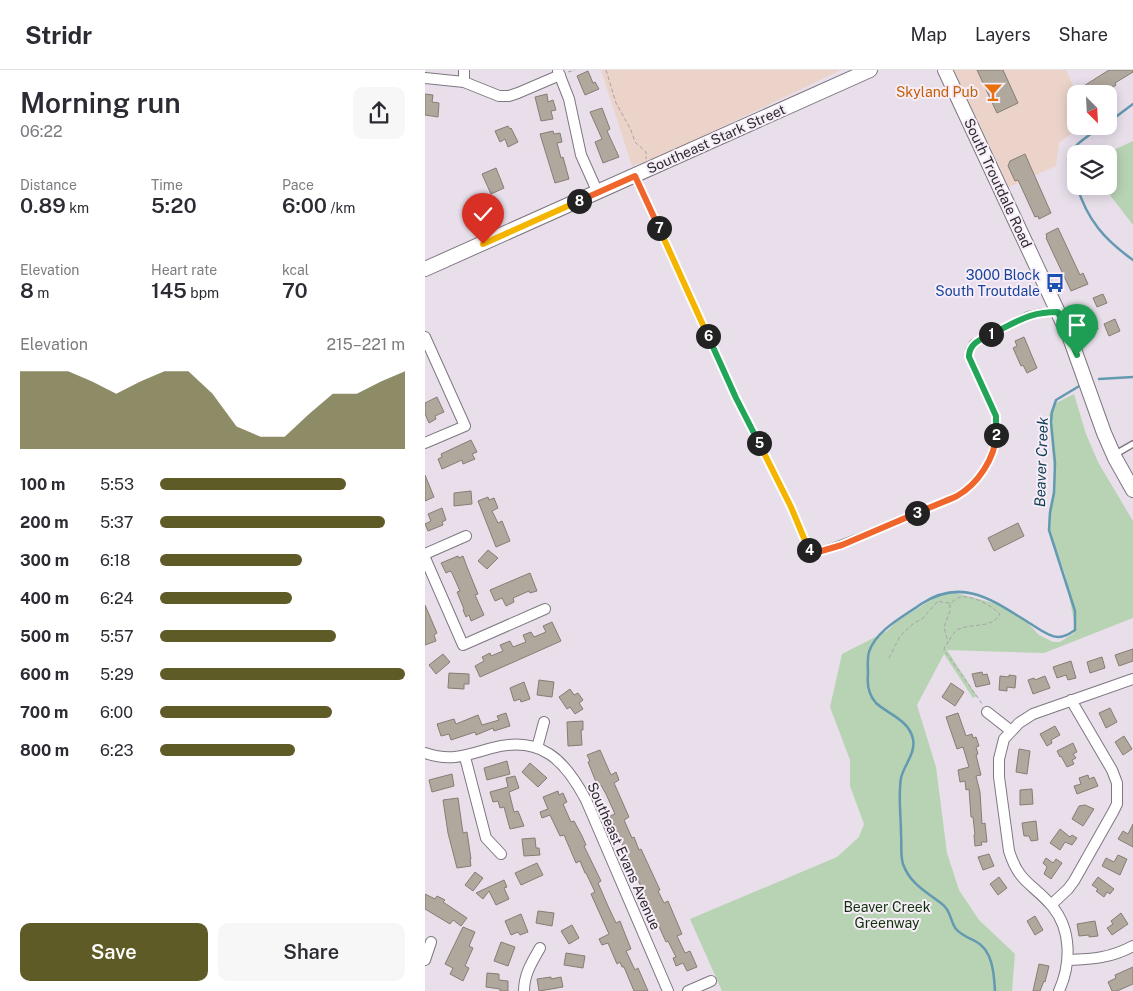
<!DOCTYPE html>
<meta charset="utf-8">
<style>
body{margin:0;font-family:"Public Sans",sans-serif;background:#f7f7f7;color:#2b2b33;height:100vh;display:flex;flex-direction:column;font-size:19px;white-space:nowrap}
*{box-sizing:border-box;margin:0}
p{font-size:16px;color:#7c7c81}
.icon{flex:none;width:28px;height:28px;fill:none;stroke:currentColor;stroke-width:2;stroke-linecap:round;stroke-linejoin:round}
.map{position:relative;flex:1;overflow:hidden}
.details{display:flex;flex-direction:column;background:#fff;width:425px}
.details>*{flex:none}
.needle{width:32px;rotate:156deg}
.buttons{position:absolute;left:642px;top:15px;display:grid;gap:10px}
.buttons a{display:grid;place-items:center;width:50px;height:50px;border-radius:10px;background:#fff;box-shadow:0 2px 12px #0003;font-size:25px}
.pin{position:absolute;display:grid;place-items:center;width:42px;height:42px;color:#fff;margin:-51px -21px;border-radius:50% 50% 50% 0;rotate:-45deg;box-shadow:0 0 5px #0007}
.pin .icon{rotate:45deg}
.km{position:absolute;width:25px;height:25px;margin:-12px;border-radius:50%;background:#222;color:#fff;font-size:14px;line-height:25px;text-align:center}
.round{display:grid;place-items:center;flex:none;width:52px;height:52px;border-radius:10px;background:#f7f7f7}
.overview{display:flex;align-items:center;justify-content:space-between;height:85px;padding:0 20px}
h1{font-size:28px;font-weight:600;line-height:38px}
.figures{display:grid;grid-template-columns:repeat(3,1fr);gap:8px;height:85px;padding:5px 20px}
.figures div{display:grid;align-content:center}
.figures b{font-size:21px;font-weight:600}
.figures small{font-size:14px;font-weight:400}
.figures p{font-size:14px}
.chart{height:140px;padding:10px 20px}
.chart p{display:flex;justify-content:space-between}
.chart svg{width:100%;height:90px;margin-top:5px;fill:#5f5b27;opacity:.7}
.primary-button{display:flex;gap:10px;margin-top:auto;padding:10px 20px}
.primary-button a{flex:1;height:58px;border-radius:10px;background:#5f5b27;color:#fff;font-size:20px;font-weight:600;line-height:58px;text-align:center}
.primary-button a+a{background:#f7f7f7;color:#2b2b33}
ul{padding:0 20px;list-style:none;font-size:16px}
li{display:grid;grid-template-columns:80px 60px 1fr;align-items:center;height:38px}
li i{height:12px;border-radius:6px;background:#5f5b27}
header{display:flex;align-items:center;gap:30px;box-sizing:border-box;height:70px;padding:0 25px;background:#fff;border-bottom:1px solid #e1e1e2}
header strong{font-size:24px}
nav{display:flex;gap:28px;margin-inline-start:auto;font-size:18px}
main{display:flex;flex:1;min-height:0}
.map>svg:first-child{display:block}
.commercial{fill:#ebd3c9}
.green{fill:#b8d3b3}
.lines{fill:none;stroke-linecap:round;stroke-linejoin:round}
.stream{stroke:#6399b1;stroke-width:2.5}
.building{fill:#b0a79d;stroke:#867e74}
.service-casing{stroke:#7e7680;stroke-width:8}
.minor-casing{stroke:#7e7680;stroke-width:12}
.secondary-casing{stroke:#7e7680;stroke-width:16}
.path{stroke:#a8a1aa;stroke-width:1;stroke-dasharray:4 2.5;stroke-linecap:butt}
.service{stroke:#fff;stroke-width:5}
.minor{stroke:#fff;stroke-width:10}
.secondary{stroke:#fff;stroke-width:14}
.split-1-casing{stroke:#fff;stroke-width:10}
.split-2-casing{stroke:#fff;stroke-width:10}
.split-3-casing{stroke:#fff;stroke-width:10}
.split-4-casing{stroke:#fff;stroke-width:10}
.split-5-casing{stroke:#fff;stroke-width:10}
.split-6-casing{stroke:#fff;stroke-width:10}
.split-7-casing{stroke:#fff;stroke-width:10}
.split-8-casing{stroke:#fff;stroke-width:10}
.split-9-casing{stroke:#fff;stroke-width:10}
.split-1{stroke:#22a559;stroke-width:6}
.split-2{stroke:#22a559;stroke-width:6}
.split-3{stroke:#f0652b;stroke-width:6}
.split-4{stroke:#f0652b;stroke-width:6}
.split-5{stroke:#f5b400;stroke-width:6}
.split-6{stroke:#22a559;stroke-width:6}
.split-7{stroke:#f5b400;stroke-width:6}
.split-8{stroke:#f0652b;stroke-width:6}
.split-9{stroke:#f5b400;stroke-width:6}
.labels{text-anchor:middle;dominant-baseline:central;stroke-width:4;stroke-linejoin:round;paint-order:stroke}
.food-label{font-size:14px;fill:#c56008;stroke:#f6edf8;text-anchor:end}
.street-label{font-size:14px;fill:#2d2a2e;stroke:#f6edf8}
.transit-label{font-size:14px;fill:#164399;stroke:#f6edf8;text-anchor:end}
.park-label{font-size:14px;fill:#0f3208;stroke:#f6edf8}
.water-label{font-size:15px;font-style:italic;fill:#0e3e50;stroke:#f6edf8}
</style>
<header>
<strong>Stridr</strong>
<nav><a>Map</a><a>Layers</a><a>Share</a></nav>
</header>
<main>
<section class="details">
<div class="overview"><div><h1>Morning run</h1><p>06:22</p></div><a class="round"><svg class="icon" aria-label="share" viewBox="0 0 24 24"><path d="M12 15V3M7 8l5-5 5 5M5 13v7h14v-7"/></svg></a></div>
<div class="figures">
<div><p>Distance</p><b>0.89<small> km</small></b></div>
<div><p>Time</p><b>5:20</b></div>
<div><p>Pace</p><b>6:00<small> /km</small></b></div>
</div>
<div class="figures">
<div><p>Elevation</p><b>8<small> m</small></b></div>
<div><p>Heart rate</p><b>145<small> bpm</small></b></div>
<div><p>kcal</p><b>70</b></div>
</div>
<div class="chart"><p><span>Elevation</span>215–221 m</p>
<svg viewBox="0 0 160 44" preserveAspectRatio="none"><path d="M0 44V6L10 6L20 6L30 11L40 17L50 11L60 6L70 6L80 17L90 33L100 38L110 38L120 27L130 17L140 17L150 11L160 6V44z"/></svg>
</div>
<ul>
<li><b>100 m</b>5:53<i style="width:76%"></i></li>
<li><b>200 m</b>5:37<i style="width:92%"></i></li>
<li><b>300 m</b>6:18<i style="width:58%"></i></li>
<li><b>400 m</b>6:24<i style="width:54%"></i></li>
<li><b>500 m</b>5:57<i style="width:72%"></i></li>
<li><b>600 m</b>5:29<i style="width:100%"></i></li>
<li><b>700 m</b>6:00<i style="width:70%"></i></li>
<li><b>800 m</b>6:23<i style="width:55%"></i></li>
</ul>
<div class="primary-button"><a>Save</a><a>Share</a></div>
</section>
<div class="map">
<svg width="708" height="921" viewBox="0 0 708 921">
<rect width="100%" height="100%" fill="#e8dfea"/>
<path class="commercial" d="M176,0H416L243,83L207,96Z
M529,0H641L652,24L651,56H656L634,73L631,96L584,117Z"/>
<path class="green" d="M708,71V155L678,116H684V84H680Z
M649,324L661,364L673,392L708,451V548L619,583L522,580L552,626L548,628L519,584L492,635L511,697L522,783L534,820L554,850L590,884L587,921H297L265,849L412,787L434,767L439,754L425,716V690L405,637L417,584L462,561L472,551L514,525L531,523L576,535L598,548L614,565L628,572H635L649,563L650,557L640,504L623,458L624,439L630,413L624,345L629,334Z"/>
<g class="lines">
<path class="stream" d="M684,52L708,34
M651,113C648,106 644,98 643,90C643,77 668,63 677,56
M652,116C662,150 680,170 708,190
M674,309L708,307
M570,921C569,904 568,880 550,871C544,868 536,865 531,859C525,851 526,840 517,834C502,822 485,814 478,794C475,784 477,775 476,764C476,746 473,726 476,708C479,695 491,683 488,669C484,650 463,644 451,633C444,625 442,614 443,605C443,598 442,589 444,582C451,560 478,547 496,534C539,506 570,532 606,554C614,559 624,567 633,567C640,567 644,564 650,560V541L624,460L625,443L629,423L630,393L626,352L627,342L631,330L656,315"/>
</g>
<path class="building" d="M552,0H578L593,33L572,43Z
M684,0H708V2L690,13L691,15L677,24H657L654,19Z
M163,1L168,13L170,12L174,19L160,25L152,6Z
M0,24L8,25L7,32L14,33L13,47L0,45Z
M122,24L123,32L128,30L131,40L126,41L128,49L116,51L110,27Z
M177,38L185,59L182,61L194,87L178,93L170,72L177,69L165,42Z
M83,56L85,59L86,58L93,72L83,77L80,69L75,72L70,61Z
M128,61L129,64L135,63L137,72L132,73L136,88L138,87L144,109L130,113L115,64Z
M600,84L626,143L614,149L613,146L610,147L593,110L590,111L583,96L585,91Z
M71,98L79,118L66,124L57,104Z
M633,158L655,205L658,203L663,214L646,221L621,168L622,167L621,164Z
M678,224L682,233L672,237L668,228Z
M670,247L673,259L661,263L657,251Z
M690,249L695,261L684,266L679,254Z
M599,267L612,298L602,303L598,295L596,296L588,278L592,276L590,271Z
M12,327L19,342L10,346L11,349L4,353L0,344V333Z
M46,370L52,382L47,384L50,389L38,394L37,390L17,399L13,389L17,387L16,384Z
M0,405L9,427L0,431Z
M46,421L47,434L29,436V423Z
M63,427L64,430L69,428L73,438L67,441L73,453L77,451L85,471L71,477L53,431Z
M17,438L21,450L17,452L18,455L3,461L0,454L6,451L3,444Z
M593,453L599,466L569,481L563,468Z
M63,480L73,488L62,499L53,491Z
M33,486L34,488L38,486L42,497L53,524L50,525L59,545L46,551L44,545L41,547L38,540L39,539L32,522L35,521L27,503L25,501L21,503L16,493Z
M105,503L112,521L105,523L104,521L88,528L89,532L81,536L77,528L70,531L65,520Z
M0,535L12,563L9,565L11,571L0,575Z
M127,552L136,571L55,607L50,596L59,591L57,587L65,583L66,586L78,581L75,575L85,571L88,577L101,572L98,565L106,562L109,567L121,562L118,556Z
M708,579V591L694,596L690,585Z
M18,584L25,592L11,604L4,595Z
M677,587L680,598L665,603L662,592Z
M646,591L651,608L643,610L641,605L632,608L628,597Z
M557,602L558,605L562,604L565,614L551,617L547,604Z
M24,603L44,604V614H39V619L23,618Z
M584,605L591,606L590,618L582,617V621L574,620L575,606L584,607Z
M620,606L625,618L608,624L603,610L609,608L610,610Z
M114,610L129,612L127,627L112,625Z
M99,612L105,629L96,632L95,629L89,631L85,618Z
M526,613L539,622L530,636L517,627Z
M145,619L149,625L153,623L158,630L154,633L158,639L150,644L145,637L142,639L134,627Z
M685,638L692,652L681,658L674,643Z
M81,643L85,656L69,661L68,658L51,665L50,662L26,670L24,664L16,666L12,654L29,649L31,654L53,645L57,655L74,650L72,646Z
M533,643L541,666L547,664L548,668L551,667L554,676L551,677L553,684L551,685L556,705L551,706L555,722L557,754L560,753L562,772H556L557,775L550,776L549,765H550L548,747H546L544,719L541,720L540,711L535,712L533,700L544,697L538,677L532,679L521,647Z
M158,651V660H156L157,675L143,676L142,652Z
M630,656L635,665L626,670L627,673L622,676L615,664Z
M699,666L707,679L698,685L690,672Z
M648,673L652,682L648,684L651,688L647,690L649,694L642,697L636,686L635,687L632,681Z
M594,679L605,681L602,704L591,702Z
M175,680L186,705L191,702L194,710L189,713L204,747L199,750L207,768L209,767L214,780L216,779L235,820L233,821L239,833L243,831L257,864L252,866L260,883L265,881L272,897L262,901L258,893L251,896L248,888L251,887L243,871L241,872L191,761L185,746L190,744L181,724L176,715L173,717L163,692L165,691L162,685Z
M82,691L85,704L62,710L59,698Z
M105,693L122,708L113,717L97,702Z
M27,704L29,716L7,722L4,710Z
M663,705L664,709L669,707L673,716L652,724L649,716L656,714L654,708Z
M90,706L94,718L84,722L89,742L93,741L99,756L85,759L79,737L75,738L73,731L68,732L65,722L83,717L81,708Z
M607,719L608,734L595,735V720Z
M133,721L134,725L138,723L142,732L138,734L146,752L149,751L157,766L161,775L159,776L176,811L173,813L183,836L191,853L195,851L200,864L206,879L201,881L210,900L213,898L223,921H209L199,897H197L195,892L192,894L183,873L177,875L174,869L184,864L166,824L170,822L161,803H160L155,791L151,793L139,765L135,766L125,745L117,748L115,742L123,739L118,727Z
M33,728L38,763L42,762L46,789H45L46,796L32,798L23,763L18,730Z
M660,735L669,739L658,756L647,749L654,736Z
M611,751L613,770L606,771L604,766H599L597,753Z
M708,754V777L693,769L698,761L703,764Z
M635,759L645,767L647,765L652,768L647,775L640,772L635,780L625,773Z
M110,768L111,778H114L115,785L99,786L97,769Z
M564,784L569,796L558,800L553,787Z
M693,785L702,789L695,805L677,796L681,788L689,792Z
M621,788L628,793L631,789L637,793L626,809L619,804L622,797L618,793Z
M112,793L118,805L96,815L90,803Z
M50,802L58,808L48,821L40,815Z
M574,807L582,818L573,825L565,814Z
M673,807L689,819L685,824L682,822L679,827L671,821L673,819L667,815Z
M79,810L82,817L79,818L84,829L71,835L64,821L58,829L51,823Z
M0,824L10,829L12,826L20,830L18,832L42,848L36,856L28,850L25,854L0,839Z
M113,841L129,843L127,856L111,853Z
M696,843L703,854L687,865L682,858L688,854L686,851Z
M96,844L103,862L95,865L93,862L86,865L80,851Z
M610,846L618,860L610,865L602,851Z
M670,851L673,866L664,867V865L654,866L652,854Z
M147,855L154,868L144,874L136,861Z
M38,857L50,862L44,876L48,878L40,896L44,898L38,911L25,904L28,898L20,894Z
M76,872L90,877L83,896L69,891Z
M141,883L160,886L158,898L139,895Z
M614,894L624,896L620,912L619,911L615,921H608Z
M708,897V914L692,921H687L683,912L691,908L690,905Z
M62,903L74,904V910L83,911V921H75V919L61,917Z
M126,907V909L136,907L138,917L114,921L112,909Z"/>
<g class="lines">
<g class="service-casing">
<path id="service" d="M210,107L311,328L366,437L386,484C422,473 457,458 492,443C510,435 531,429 546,415C565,397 573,372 571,346L544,287V280L548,273L603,245L618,242H630
M689,385L708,374"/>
</g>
<g class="minor-casing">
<path id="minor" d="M39,0V12
M133,1L144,29L156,85L173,123
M0,8L39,12L74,26H84L93,23L135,5
M0,267L40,356L0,373
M0,484L41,466
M0,488L38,575L120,539
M562,642L585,660
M112,678L119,652
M0,683C26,692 42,685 67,678C116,665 140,690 161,730L243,921
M40,687L61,768L76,784
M626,835L643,819L649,811L688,742L692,734V713L687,700L646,630
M0,890L6,872
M643,890C668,889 686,888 708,876
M99,921C99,904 107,892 115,878
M263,921L286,911
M634,921C646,894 647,860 627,836C607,813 594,813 584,781L574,707V689L579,669L594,653L608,644L708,609"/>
</g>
<g class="secondary-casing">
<path id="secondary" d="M520,0L645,268L679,363L690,388L708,420
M0,199L445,0"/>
</g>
<path class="path" d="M181,0L191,33L206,60L210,72L221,82V89
M143,2L150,0
M525,534V541L519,557L523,573L520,576L519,580L558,635
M464,588L475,566L489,553L497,549L513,531C516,532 521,533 525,533C528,532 532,528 535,527C548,525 567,536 575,544C566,560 546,552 532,560C528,563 525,569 523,573"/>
<use href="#service" class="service"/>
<use href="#minor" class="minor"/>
<use href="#secondary" class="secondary"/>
</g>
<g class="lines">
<g class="split-1-casing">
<path id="split-1" d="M566,264C593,252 602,242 633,242L652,285"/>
</g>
<g class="split-2-casing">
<path id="split-2" d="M566,264C555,270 544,273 544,287L571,346V365"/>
</g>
<g class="split-3-casing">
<path id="split-3" d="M492,443C505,437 519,432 532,426C553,414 570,388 571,365"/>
</g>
<g class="split-4-casing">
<path id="split-4" d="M384,480L386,484L417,475L492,443"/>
</g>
<g class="split-5-casing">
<path id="split-5" d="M334,373L366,437L384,480"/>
</g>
<g class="split-6-casing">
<path id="split-6" d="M283,266L311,328L334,373"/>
</g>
<g class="split-7-casing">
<path id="split-7" d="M234,158L283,266"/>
</g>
<g class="split-8-casing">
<path id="split-8" d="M154,131L210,106L234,158"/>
</g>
<g class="split-9-casing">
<path id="split-9" d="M58,174L154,131"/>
</g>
<use href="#split-1" class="split-1"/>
<use href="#split-2" class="split-2"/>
<use href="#split-3" class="split-3"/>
<use href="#split-4" class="split-4"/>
<use href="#split-5" class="split-5"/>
<use href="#split-6" class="split-6"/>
<use href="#split-7" class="split-7"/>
<use href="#split-8" class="split-8"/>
<use href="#split-9" class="split-9"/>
</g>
<defs>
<g id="bar-bare" transform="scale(1.5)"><path d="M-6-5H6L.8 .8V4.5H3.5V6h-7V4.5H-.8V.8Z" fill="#e8710a" stroke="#f6edf8" stroke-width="2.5" paint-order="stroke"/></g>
<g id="bus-bare" transform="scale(1.5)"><path d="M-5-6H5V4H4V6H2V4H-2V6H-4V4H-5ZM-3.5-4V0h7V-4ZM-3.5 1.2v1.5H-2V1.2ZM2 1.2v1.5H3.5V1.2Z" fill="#1a4fb4" stroke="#f6edf8" stroke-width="2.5" paint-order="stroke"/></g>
</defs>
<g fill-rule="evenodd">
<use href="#bar-bare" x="568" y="22"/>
<use href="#bus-bare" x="630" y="213"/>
</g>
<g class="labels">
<g class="food-label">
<text x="553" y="22">Skyland Pub</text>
</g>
<g class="street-label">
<text transform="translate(291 69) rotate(-24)">Southeast Stark Street</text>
<text transform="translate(573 113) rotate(65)">South Troutdale Road</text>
<text transform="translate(199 786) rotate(66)">Southeast Evans Avenue</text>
</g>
<g class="transit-label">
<text x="615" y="205">3000 Block<tspan x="615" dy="16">South Troutdale</tspan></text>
</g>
<g class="park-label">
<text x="462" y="837">Beaver Creek<tspan x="462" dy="16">Greenway</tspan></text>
</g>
<g class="water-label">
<text transform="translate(616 392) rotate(-88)">Beaver Creek</text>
</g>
</g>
</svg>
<div class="buttons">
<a><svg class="needle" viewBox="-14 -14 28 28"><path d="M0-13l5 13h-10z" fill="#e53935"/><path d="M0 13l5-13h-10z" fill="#7c7c81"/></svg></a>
<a><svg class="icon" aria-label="layers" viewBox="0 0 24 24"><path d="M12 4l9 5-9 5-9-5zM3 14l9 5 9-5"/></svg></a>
</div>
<div class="pin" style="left:652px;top:285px;background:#1e9e55"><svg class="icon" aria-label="arrive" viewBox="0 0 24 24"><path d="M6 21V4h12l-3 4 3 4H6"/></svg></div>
<div class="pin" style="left:58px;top:174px;background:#d93025"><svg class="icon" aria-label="check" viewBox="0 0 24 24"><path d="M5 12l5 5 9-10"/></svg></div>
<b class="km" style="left:566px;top:264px">1</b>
<b class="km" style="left:571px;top:365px">2</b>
<b class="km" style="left:492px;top:443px">3</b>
<b class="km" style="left:384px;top:480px">4</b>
<b class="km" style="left:334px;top:373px">5</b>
<b class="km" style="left:283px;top:266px">6</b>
<b class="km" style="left:234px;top:158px">7</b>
<b class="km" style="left:154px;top:131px">8</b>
</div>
</main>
